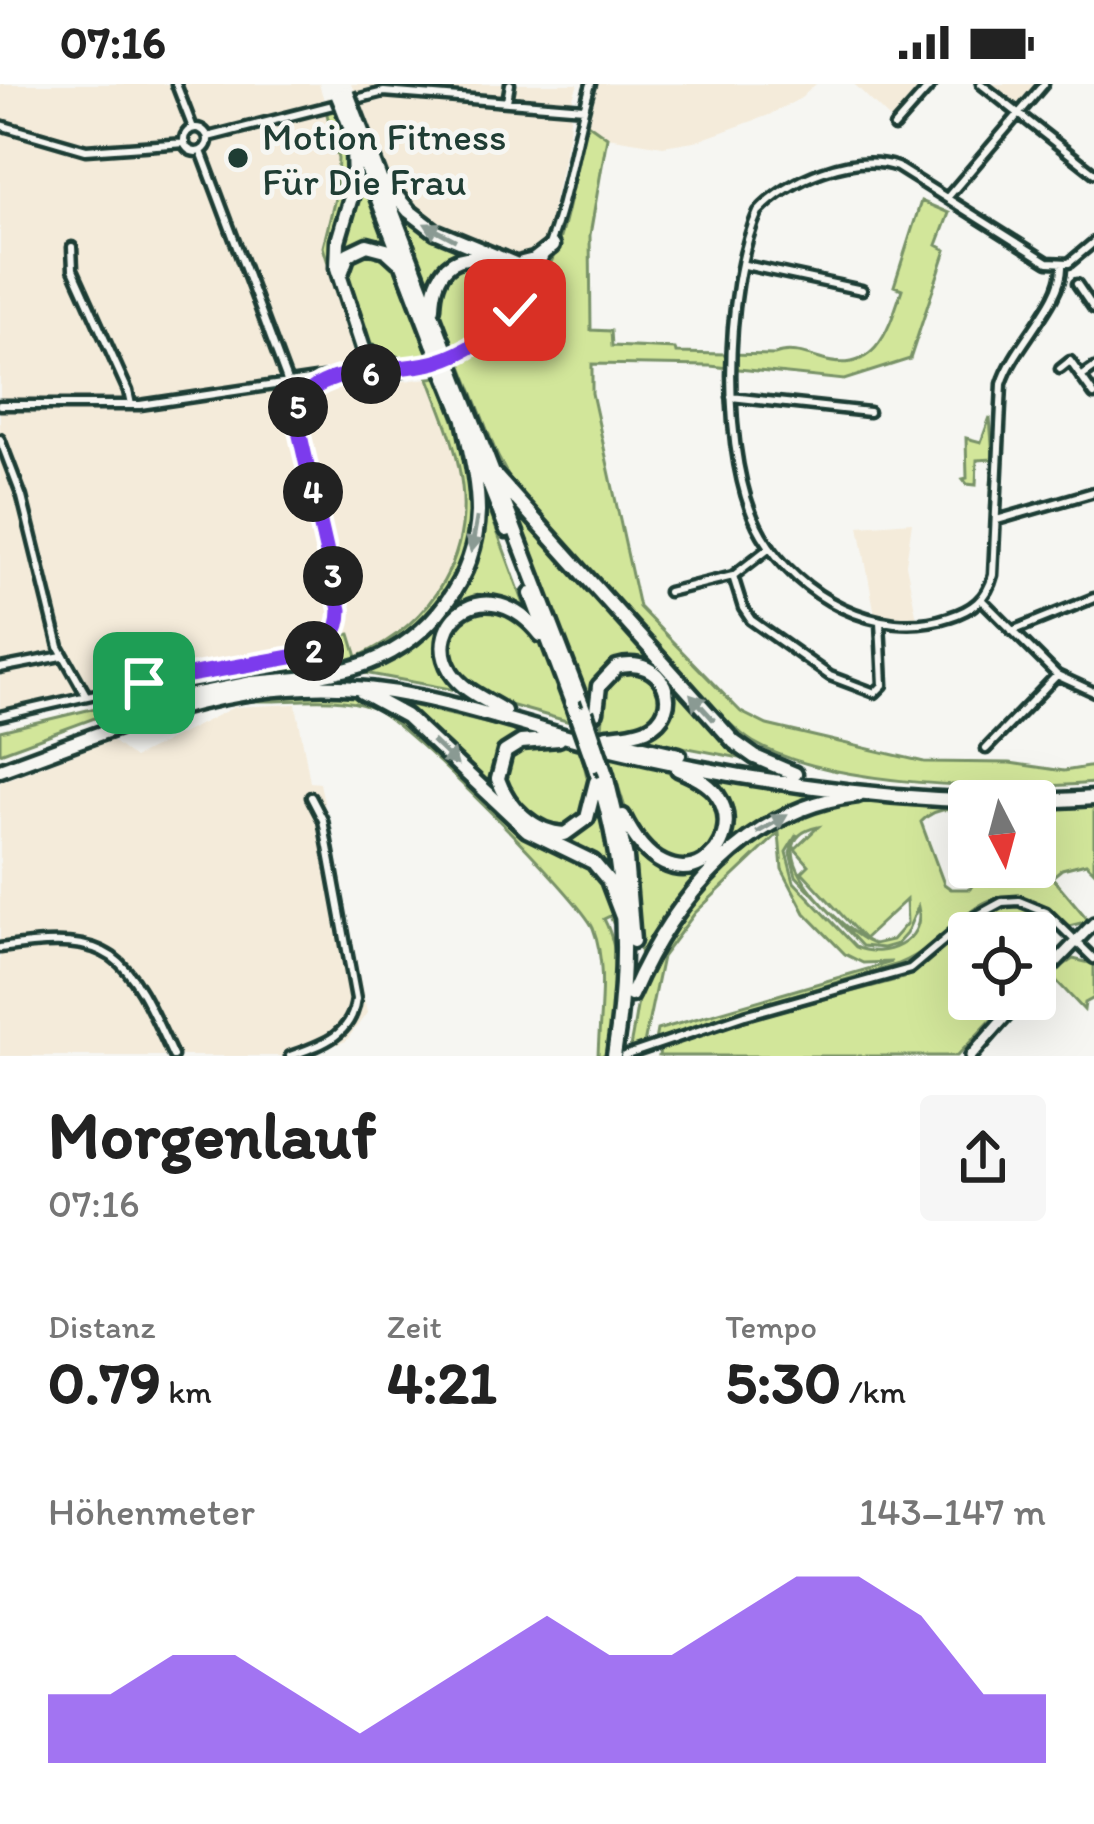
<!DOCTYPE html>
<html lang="de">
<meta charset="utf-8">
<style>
body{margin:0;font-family:Itim,sans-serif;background:#f6f6f6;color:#222;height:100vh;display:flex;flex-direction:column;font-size:45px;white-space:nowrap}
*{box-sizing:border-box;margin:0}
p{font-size:39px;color:#767676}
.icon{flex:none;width:66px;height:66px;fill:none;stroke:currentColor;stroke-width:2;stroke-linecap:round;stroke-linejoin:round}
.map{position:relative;height:972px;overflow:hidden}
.sheet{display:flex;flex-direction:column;background:#fff;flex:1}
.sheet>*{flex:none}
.needle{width:78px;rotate:174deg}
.tools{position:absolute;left:948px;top:696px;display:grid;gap:24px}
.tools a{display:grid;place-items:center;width:108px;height:108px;border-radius:12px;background:#fff;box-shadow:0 12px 48px #0002;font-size:60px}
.pin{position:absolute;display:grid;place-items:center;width:102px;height:102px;color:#fff;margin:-51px;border-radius:24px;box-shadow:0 6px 18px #0006}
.km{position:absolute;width:60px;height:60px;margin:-30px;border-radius:50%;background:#222;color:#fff;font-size:33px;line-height:60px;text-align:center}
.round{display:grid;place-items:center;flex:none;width:126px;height:126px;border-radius:12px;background:#f6f6f6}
.summary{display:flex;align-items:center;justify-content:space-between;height:204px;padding:0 48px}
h1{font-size:66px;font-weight:800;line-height:90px}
.figures{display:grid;grid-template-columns:repeat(3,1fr);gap:18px;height:204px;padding:12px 48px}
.figures div{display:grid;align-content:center}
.figures b{font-size:60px;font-weight:800}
.figures small{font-size:33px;font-weight:400}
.figures p{font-size:33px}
.chart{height:336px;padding:24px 48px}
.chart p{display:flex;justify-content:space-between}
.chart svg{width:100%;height:216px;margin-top:12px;fill:#7c3aed;opacity:.7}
.status{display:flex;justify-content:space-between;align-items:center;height:84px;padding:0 60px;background:#fff;direction:ltr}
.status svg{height:33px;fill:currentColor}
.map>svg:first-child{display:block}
.built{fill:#f4ebda}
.green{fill:#d2e69a;stroke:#789267;stroke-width:3;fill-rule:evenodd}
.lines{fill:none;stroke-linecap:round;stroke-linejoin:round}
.minor-casing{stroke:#1f3d34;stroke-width:15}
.major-casing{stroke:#1f3d34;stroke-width:18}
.highway-casing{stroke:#1f3d34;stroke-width:21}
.minor{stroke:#f6f6f2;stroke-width:6}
.major{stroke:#f6f6f2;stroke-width:9}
.highway{stroke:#f6f6f2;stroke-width:12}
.highway-bridge-casing{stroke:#1f3d34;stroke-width:21;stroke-linecap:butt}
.highway-bridge{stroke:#f6f6f2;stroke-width:12}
.oneway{fill:#8a9a93}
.route-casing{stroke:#fff;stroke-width:24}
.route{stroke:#7c3aed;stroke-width:15}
.poi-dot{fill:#1f3d34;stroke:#f6f6f2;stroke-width:4.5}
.labels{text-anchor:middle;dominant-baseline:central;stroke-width:10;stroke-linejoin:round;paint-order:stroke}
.poi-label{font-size:39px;fill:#1f3d34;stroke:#f6f6f2;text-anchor:start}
</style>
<div class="status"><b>07:16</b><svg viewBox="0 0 49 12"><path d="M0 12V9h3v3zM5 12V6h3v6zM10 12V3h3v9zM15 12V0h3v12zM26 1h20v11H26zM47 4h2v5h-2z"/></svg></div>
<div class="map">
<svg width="1094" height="972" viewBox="0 0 1094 972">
<rect width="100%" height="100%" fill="#f6f6f2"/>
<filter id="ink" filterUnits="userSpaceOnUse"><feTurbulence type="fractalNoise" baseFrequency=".00833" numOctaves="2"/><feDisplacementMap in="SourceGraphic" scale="24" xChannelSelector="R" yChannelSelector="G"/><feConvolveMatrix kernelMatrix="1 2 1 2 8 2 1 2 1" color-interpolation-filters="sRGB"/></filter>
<g filter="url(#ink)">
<path class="built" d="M0,0H319L324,16L329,13L334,25L327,26L338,75L336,110L323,163L363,302L429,294L456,369L463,408L462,448L450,490L429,521L397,553L357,574L338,552L322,569L305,574L134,604L0,634Z
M351,0H578L571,19L569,48L545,158L531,174L506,171L431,139L406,118L381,75Z
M598,0H816L801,14L769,31L700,56L663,62L607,53L586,38Z
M854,0H928L894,39Z
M982,0H1040L1014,26Z
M912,438L906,480L917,535L875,531L859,442Z
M296,620L310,698L320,699L367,929L346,957L304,972H0V698L111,656L134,674L234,623Z"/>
<path class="green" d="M334,25L347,61L351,95L337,148L362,278L360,282L323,163L336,110L338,75L326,26Z
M586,38L607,53L590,151L591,246L611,247L612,262L675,265L676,269L775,271C788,265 805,270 820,275C876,293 889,245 902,205L894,202L921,117L949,129L937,161L946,166L910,275L844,296L710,282L592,280V309L639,523L741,628L767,641L924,678L1010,679L1064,687L1094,682V699C1005,707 830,703 753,658C739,650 729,638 717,628L516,407L497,371L459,274C564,219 562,141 586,38Z
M356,78L390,166L338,168Z
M392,111L470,165L469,170L439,183L430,207Z
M367,164L391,175L430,272L397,277L370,260L344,190L351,171Z
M481,177L515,190L519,194C514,225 481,251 454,265C440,232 427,213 451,182Z
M438,293C469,374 498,450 434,525C417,546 395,564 369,575C330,591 284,588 243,594C197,600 153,615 110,629L98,615L160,599L305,574C322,569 334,551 350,550L357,573C434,539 477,468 459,384C453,353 440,324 429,294Z
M990,333L995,400L991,402L993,375L977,376L976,401L967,400L963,395L967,394L966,354L981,358Z
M481,404L527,528C482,502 468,512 442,553L461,607L354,587L387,576L462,501Z
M514,421L755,677L631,653L657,642L666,597L622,577L592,624Z
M482,522C493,524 510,526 520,532C546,549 560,610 570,638L503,619L456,591L447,564L455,538Z
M621,585L647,588C681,631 644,647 602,646L605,600Z
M295,610L352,612L391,625L522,747L579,772L601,792L617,838L613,839L610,832L604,835C626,877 614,927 609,972H598C599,932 608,882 593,844C580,814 404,636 373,624C330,608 281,621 238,616Z
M382,614L534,651L519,655L495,684L513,725L570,752L588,740L598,721L614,800L606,789L544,754Z
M96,624L103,631L0,669V647Z
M549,658L580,663L590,706V723L565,747L537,739L503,702L502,681L516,663Z
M608,670L681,689L705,702L722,730L717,760L693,778L658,776L627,730Z
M687,686L846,709L817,715L723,772L641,881L637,803L630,753C660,794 672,791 716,772L727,724Z
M854,716L969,721V734L966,727C949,723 933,725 921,738L944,800L951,805H970L980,789L979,783H1035V721H1094V787L1086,779L1062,785L1052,793L1089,837L1069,842C977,772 975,847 899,880L743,926L655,957L657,946L892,878L863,879L845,870L805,829L782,785L779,749L695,829L662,873L644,960L629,967C637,934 637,899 654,868C661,855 673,843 682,831C731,768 775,733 854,716ZM818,743L795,765L809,781L802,788L864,855L906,816L907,839L892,856L874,860C845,851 748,757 818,743ZM797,750L790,769L796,792L862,862L883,864L897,860L906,850L918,823C926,858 884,876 856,863L794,798L786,768Z
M1013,821C1039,825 1058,843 1055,870L1035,890V849H969V915H1011L957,972H659L660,964L746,936L903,894C946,869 962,834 1013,821Z
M1073,875L1094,880V914L1085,919L1084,926L1050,890Z"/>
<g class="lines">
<g class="minor-casing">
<path id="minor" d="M176,0L193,44
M981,0L1094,89
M507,17L510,0
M0,41L86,66L185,59
M894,43L932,0
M184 56a12 12 0 1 1 24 0a12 12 0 1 1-24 0Z
M208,53L384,8L584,24
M947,114L1044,0
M72,163L73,185L128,307L131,321
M745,181L862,206
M1062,181C1064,217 1013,262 1002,300L993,491C987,515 972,526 949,533C878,557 798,512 762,451C719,379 724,203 758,128C788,95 854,68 897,83L1048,178L1069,179L1094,158
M1077,200L1094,225
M449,273C562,223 560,102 591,0
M1060,285L1070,277L1094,311
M1081,293L1094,284
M731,313L869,328
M0,321H140L437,277
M297,331L301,315L318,298
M0,355L22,413L59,563L86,611
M997,436L1094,408
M733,492L743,524L751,536L830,592L875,609L883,601L880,537
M668,508L733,492L770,463
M982,516L1057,591L1094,608
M1012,547L1094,514
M0,584L62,572
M0,632L144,599L308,570C330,561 342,545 339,521L286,294L201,67
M986,665L1057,591
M0,864C117,846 127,872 173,972
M290,972C321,961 352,952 356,915L323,736L311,713
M624,972L745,931L910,885L967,837L1002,818L1019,817L1046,828L1094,875"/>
</g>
<g class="major-casing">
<path id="major" d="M1035,900L1094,839
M971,972L1021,915"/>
</g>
<g class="highway-casing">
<path id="highway" d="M352,22L442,256
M343,24L433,259
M353,61L354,103L338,157L337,184L371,289
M386,100L409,127L435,147L539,190
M522,179L534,176L552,162
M513,185L523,197L522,217
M342,187L348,170L367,161L386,166L398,177
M433,224C434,187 452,166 491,176
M371,269L402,285
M454,288L585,628
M446,291L466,340
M475,365L507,446
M494,390L734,658L755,673L795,690
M531,510L572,619
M307,594C328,589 350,586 370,578C431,554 476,494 478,428C478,397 470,366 464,336
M362,608L406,632L527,746L593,778L608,796L624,838
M188,612L252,599L310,594
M504,627C487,616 463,607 451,588C421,539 487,483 541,551
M596,628L599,602L617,583C663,570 687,626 646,645C634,650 620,651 607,652
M588,650L679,671
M559,655L521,658L505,668L498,695C508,723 534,749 565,750L587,734L596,698
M594,681C626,776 630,873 614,972
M0,686C100,650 198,607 306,603C410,598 508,639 607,664C757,701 940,726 1094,714
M606,691L626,774L633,857
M623,732C673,835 752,761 717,711C708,698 692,691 678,685
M631,911C672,816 749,723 858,711"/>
</g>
<use href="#minor" class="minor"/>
<use href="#major" class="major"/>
<use href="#highway" class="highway"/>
<g class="highway-bridge-casing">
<path id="highway-bridge" d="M347,9L352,22
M338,12L343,24
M442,256L454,288
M433,259L446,291
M572,619L594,681
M585,628L606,691"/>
</g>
<use href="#highway-bridge" class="highway-bridge"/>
</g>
<defs><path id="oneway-solid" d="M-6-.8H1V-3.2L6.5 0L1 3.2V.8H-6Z" transform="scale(3)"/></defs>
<g class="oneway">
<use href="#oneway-solid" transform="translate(440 148) rotate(-152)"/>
<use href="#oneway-solid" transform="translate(474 451) rotate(100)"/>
<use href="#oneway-solid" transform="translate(702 623) rotate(-132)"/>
<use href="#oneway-solid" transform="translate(445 669) rotate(44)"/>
<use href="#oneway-solid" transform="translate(772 740) rotate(-30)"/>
</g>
</g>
<g class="lines" filter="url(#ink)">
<g class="route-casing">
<path id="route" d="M144,599L308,570C328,562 340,549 340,526L296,334C302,279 393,290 436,278C467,269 494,249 515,226"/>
</g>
<use href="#route" class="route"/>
</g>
<circle class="poi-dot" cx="238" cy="74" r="12"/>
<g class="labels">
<g class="poi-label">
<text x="262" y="52">Motion Fitness<tspan x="262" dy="45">Für Die Frau</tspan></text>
</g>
</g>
</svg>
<div class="tools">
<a><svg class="needle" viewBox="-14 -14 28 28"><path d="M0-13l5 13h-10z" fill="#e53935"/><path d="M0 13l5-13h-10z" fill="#767676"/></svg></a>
<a><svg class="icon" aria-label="locate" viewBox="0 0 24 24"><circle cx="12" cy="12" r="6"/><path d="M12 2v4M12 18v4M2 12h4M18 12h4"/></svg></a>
</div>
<div class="pin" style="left:144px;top:599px;background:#1e9e55"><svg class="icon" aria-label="arrive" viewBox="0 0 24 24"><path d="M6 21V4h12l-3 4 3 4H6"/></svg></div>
<div class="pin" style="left:515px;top:226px;background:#d93025"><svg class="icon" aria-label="check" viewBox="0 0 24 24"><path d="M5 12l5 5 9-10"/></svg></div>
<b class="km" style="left:314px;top:567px">2</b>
<b class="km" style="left:333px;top:492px">3</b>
<b class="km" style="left:313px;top:408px">4</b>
<b class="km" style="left:298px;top:323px">5</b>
<b class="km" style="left:371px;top:290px">6</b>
</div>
<section class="sheet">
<div class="summary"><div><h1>Morgenlauf</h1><p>07:16</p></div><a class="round"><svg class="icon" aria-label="share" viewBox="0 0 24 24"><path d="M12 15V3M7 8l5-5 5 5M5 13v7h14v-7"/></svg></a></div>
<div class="figures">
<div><p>Distanz</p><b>0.79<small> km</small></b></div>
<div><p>Zeit</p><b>4:21</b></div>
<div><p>Tempo</p><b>5:30<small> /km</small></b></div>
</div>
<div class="chart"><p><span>Höhenmeter</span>143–147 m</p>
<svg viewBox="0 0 160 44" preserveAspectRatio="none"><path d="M0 44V30L10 30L20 22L30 22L40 30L50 38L60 30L70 22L80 14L90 22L100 22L110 14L120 6L130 6L140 14L150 30L160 30V44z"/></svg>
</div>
</section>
